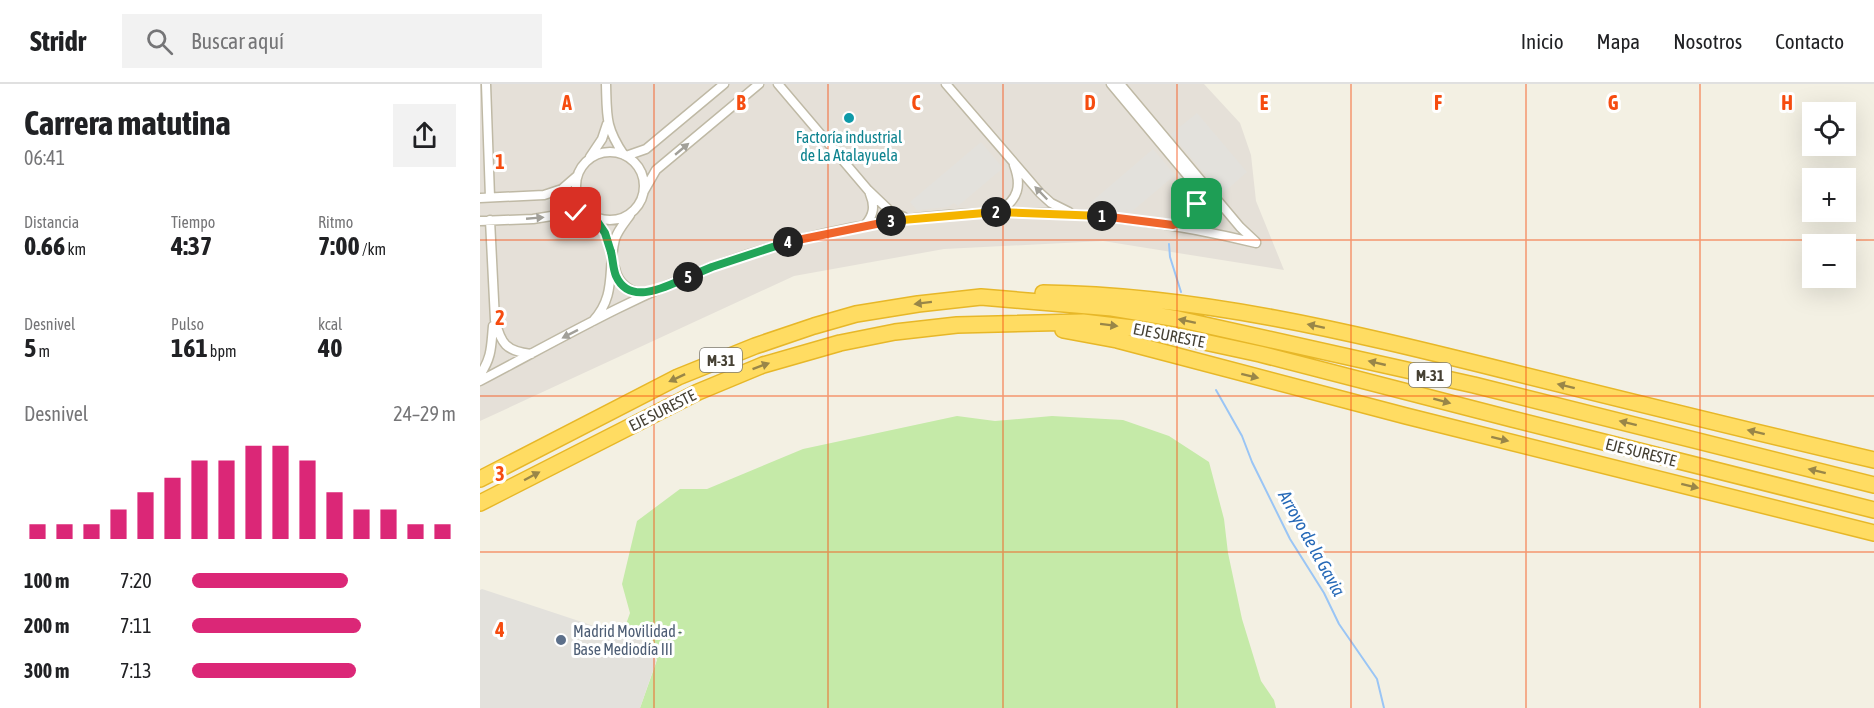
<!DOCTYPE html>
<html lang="es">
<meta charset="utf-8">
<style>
body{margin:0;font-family:"Asap Condensed",sans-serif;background:#f2f2f2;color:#202124;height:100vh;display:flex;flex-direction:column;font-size:22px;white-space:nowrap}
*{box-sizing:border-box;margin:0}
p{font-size:20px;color:#757577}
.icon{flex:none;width:33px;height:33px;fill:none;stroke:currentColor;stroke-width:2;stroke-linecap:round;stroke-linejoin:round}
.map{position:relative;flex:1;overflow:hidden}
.drawer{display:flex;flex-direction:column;background:#fff;width:480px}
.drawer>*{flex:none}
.tools{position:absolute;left:1322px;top:18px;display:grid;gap:12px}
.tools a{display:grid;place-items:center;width:54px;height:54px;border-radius:0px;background:#fff;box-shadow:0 6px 24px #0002;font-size:30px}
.pin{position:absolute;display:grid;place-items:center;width:51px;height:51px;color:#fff;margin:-26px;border-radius:12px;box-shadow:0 3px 9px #0006}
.km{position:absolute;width:30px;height:30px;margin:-15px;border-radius:50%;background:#222;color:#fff;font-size:16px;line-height:30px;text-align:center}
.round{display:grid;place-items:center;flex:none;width:63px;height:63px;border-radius:0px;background:#f2f2f2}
.summary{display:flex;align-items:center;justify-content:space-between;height:102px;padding:0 24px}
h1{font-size:33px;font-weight:700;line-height:45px}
.metrics{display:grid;grid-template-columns:repeat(3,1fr);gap:9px;height:102px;padding:6px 24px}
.metrics div{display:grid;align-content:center}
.metrics b{font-size:26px;font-weight:700}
.metrics small{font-size:16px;font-weight:400}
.metrics p{font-size:16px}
.chart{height:168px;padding:12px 24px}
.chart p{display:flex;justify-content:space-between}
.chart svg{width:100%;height:108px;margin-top:6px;stroke:#db2777;stroke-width:6}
ul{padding:0 24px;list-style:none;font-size:20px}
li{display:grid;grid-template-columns:96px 72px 1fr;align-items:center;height:45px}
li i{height:15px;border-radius:8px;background:#db2777}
header{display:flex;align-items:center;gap:36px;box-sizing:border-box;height:84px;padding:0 30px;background:#fff;border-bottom:2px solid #e0e0e0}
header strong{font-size:28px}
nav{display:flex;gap:33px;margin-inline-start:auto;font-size:21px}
.search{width:420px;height:54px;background:#f2f2f2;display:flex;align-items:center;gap:15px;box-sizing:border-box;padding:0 21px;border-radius:0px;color:#757577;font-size:22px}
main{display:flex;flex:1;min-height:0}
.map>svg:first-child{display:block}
.industrial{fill:#e5e0d8}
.green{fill:#c5eaa8}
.parking{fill:#e3e1dc}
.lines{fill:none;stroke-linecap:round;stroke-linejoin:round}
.stream{stroke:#9ac5f5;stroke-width:2}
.minor-casing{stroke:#bfb9a5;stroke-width:11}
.motorway-casing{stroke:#e7b728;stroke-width:18}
.minor{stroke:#fff;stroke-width:8}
.motorway{stroke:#ffdc62;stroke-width:15}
.oneway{fill:#a2a099}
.oneway2{fill:#998648}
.split-1-casing{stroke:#fff;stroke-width:12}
.split-2-casing{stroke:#fff;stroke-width:12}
.split-3-casing{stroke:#fff;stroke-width:12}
.split-4-casing{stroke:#fff;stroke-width:12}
.split-5-casing{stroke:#fff;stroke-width:12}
.split-6-casing{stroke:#fff;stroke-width:12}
.split-7-casing{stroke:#fff;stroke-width:12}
.split-1{stroke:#f0652b;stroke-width:8}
.split-2{stroke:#f5b400;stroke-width:8}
.split-3{stroke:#f5b400;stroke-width:8}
.split-4{stroke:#f0652b;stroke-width:8}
.split-5{stroke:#22a559;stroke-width:8}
.split-6{stroke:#22a559;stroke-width:8}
.split-7{stroke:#22a559;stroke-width:8}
.grid{fill:none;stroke:#f64c10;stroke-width:1.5;stroke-opacity:0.55}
.culture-dot{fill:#0f9aa8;stroke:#fff;stroke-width:2}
.service-dot{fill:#5c6f8a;stroke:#fff;stroke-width:2}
.labels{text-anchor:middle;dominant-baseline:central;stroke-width:6;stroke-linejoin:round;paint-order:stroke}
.shield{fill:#fff;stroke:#7d7970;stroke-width:1.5}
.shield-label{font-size:15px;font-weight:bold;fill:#454033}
.culture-label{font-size:16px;fill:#0d838f;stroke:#fff}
.street-label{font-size:16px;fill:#454033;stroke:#fff}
.service-label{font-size:16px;fill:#4e5e75;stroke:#fff;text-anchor:start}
.water-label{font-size:18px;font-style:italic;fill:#2669b7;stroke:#fff}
.grid-label{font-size:20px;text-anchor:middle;font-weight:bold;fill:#f64c10;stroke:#fff;stroke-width:6;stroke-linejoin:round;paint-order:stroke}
</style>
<header>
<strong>Stridr</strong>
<div class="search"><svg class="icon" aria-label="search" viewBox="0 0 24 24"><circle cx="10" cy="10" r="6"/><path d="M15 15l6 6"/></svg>Buscar aquí</div>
<nav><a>Inicio</a><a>Mapa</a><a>Nosotros</a><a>Contacto</a></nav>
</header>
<main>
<section class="drawer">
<div class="summary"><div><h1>Carrera matutina</h1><p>06:41</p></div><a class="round"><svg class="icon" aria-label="share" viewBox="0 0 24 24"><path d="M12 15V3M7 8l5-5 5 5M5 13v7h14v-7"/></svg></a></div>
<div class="metrics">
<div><p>Distancia</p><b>0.66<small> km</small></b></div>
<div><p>Tiempo</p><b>4:37</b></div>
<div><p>Ritmo</p><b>7:00<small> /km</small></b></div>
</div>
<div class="metrics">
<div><p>Desnivel</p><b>5<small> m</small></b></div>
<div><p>Pulso</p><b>161<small> bpm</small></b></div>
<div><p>kcal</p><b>40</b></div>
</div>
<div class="chart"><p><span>Desnivel</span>24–29 m</p>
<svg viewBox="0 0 160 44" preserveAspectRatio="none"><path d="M5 44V38M15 44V38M25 44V38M35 44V32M45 44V25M55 44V19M65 44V12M75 44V12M85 44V6M95 44V6M105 44V12M115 44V25M125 44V32M135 44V32M145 44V38M155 44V38"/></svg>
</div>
<ul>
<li><b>100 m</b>7:20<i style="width:59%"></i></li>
<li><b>200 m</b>7:11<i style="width:64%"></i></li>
<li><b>300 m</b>7:13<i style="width:62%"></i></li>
</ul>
</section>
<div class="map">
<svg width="1394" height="624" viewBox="0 0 1394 624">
<rect width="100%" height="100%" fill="#f3f0e3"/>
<path class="industrial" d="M0,0H724L760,39L771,71L776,117L804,186L623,157L464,165L314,192L0,337Z"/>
<path class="green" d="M477,332L515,337L572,332L643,336L689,352L729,378L744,435L748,469L762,535L781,597L794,616L796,624H160L177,576L174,567L145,543L150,529L142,500L157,437L200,405H227L323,365Z"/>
<path class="parking" d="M717,29L767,88L742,110L691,50Z
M501,58L523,84L478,122L474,119L468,123L437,126L430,118Z
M673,65L695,91L650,129L647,125L642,130L616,127L610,119Z
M2,505L120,544L127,545L145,543L150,545L174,567L176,578L160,624H0V506Z"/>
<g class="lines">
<path class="stream" d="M689,160L690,173L701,208
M736,306L762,352L772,378L810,455L844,509L859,540L897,595L904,624"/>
<g class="minor-casing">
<path id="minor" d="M6,0L10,113
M126,0C127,32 125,43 144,71
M298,0L388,106L411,128L424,133
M466,0L560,109L571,119L589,128
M631,0L717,103C722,120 712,136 695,141
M640,0L760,143L776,158
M96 102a34 34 0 1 1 68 0a34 34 0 1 1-68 0Z
M146,72L166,65L244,0
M110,73L122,55L127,40
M164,107L176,86L279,0
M0,114L64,111L82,105L97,92
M520,127C538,115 542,102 534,81
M113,132L125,149L131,168
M10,136L15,236C21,260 26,267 51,270
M0,137L53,135L90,129L110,130
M385,141C394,131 395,122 390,110
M135,184C138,200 151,210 168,209
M113,237C137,211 127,186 135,155C138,146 145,138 150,131
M0,291C12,273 11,263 13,242
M0,297C76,257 152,213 232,183C410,116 593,114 776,159"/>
</g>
<g class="motorway-casing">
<path id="motorway" d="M563,209C719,211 869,248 1019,285C1144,316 1269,347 1394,376
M583,246L637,256L926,332L1394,449
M0,395L198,293L275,262L334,242L376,230L438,220L501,213L632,224L698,235L994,301L1394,401
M0,419L218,308L283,281L360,259L415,248L477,241L603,238L669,246L780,270L1032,335L1394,426"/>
</g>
<use href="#minor" class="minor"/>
<use href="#motorway" class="motorway"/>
</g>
<defs><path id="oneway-solid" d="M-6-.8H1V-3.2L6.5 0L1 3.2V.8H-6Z" transform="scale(1.5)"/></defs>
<g class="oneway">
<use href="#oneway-solid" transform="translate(202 65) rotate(-40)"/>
<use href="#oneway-solid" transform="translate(561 109) rotate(-134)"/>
<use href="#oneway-solid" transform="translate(55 134) rotate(-5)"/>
<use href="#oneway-solid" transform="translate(90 250) rotate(153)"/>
</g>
<g class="oneway2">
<use href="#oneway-solid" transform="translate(443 219) rotate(173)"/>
<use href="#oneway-solid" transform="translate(707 237) rotate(-168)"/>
<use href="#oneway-solid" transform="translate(629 241) rotate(7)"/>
<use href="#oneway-solid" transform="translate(836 242) rotate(-168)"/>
<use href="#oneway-solid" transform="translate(897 279) rotate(-167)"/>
<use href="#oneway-solid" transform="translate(281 282) rotate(-20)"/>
<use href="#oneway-solid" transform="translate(770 292) rotate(14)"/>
<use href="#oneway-solid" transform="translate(197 294) rotate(155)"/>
<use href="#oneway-solid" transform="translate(1086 302) rotate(-166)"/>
<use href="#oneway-solid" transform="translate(962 317) rotate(15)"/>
<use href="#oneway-solid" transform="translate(1148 339) rotate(-166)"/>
<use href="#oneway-solid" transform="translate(1276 348) rotate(-166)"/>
<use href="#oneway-solid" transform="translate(1020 355) rotate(14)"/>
<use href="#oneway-solid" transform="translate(1337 387) rotate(-166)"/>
<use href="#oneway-solid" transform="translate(52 392) rotate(-28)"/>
<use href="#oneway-solid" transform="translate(1210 402) rotate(14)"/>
</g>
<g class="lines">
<g class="split-1-casing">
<path id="split-1" d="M622,132L693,141L707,135L717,120"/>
</g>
<g class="split-2-casing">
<path id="split-2" d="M516,128L622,132"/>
</g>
<g class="split-3-casing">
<path id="split-3" d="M411,137L516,128"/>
</g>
<g class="split-4-casing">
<path id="split-4" d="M308,158L411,137"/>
</g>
<g class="split-5-casing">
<path id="split-5" d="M208,193L232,183L308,158"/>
</g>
<g class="split-6-casing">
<path id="split-6" d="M131,168C133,176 133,185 136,192C150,223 187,202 208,193"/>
</g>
<g class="split-7-casing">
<path id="split-7" d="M96,129L113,131L125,149L131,168"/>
</g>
<use href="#split-1" class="split-1"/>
<use href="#split-2" class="split-2"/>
<use href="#split-3" class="split-3"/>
<use href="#split-4" class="split-4"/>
<use href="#split-5" class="split-5"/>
<use href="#split-6" class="split-6"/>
<use href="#split-7" class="split-7"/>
</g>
<path class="grid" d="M174,0V624M348,0V624M523,0V624M697,0V624M871,0V624M1046,0V624M1220,0V624M0,156H1394M0,312H1394M0,468H1394"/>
<circle class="culture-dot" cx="369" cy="34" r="6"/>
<circle class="service-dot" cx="81" cy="556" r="6"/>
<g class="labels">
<g class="shield">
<rect x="220" y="264" width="42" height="24" rx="4.5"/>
<rect x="929" y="279" width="42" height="24" rx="4.5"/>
</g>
<g class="shield-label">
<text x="241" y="276">M-31</text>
<text x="950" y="291">M-31</text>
</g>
<g class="culture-label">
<text x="369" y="53">Factoría industrial<tspan x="369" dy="18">de La Atalayuela</tspan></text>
</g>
<g class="street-label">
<text transform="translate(689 251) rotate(11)">EJE SURESTE</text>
<text transform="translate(182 326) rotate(-27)">EJE SURESTE</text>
<text transform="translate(1161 368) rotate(14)">EJE SURESTE</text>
</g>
<g class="service-label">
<text x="93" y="547">Madrid Movilidad -<tspan x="93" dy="18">Base Mediodía III</tspan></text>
</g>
<g class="water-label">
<text transform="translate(832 459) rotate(61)">Arroyo de la Gavia</text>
</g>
</g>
<g class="grid-label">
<text x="87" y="26">A</text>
<text x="261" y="26">B</text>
<text x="436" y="26">C</text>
<text x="610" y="26">D</text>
<text x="784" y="26">E</text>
<text x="958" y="26">F</text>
<text x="1133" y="26">G</text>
<text x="1307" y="26">H</text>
<text x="20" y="85">1</text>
<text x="20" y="241">2</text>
<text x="20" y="397">3</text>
<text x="20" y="553">4</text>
</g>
</svg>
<div class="tools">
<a><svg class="icon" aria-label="locate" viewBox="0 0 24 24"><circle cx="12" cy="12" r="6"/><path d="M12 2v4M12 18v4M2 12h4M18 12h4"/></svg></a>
<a>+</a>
<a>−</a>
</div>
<div class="pin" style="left:717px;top:120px;background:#1e9e55"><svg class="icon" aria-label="arrive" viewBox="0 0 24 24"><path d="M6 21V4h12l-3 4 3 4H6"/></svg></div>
<div class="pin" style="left:96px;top:129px;background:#d93025"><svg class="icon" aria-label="check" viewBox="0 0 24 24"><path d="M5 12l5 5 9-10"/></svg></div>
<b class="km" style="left:622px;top:132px">1</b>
<b class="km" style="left:516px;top:128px">2</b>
<b class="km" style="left:411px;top:137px">3</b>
<b class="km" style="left:308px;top:158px">4</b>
<b class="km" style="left:208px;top:193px">5</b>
</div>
</main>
